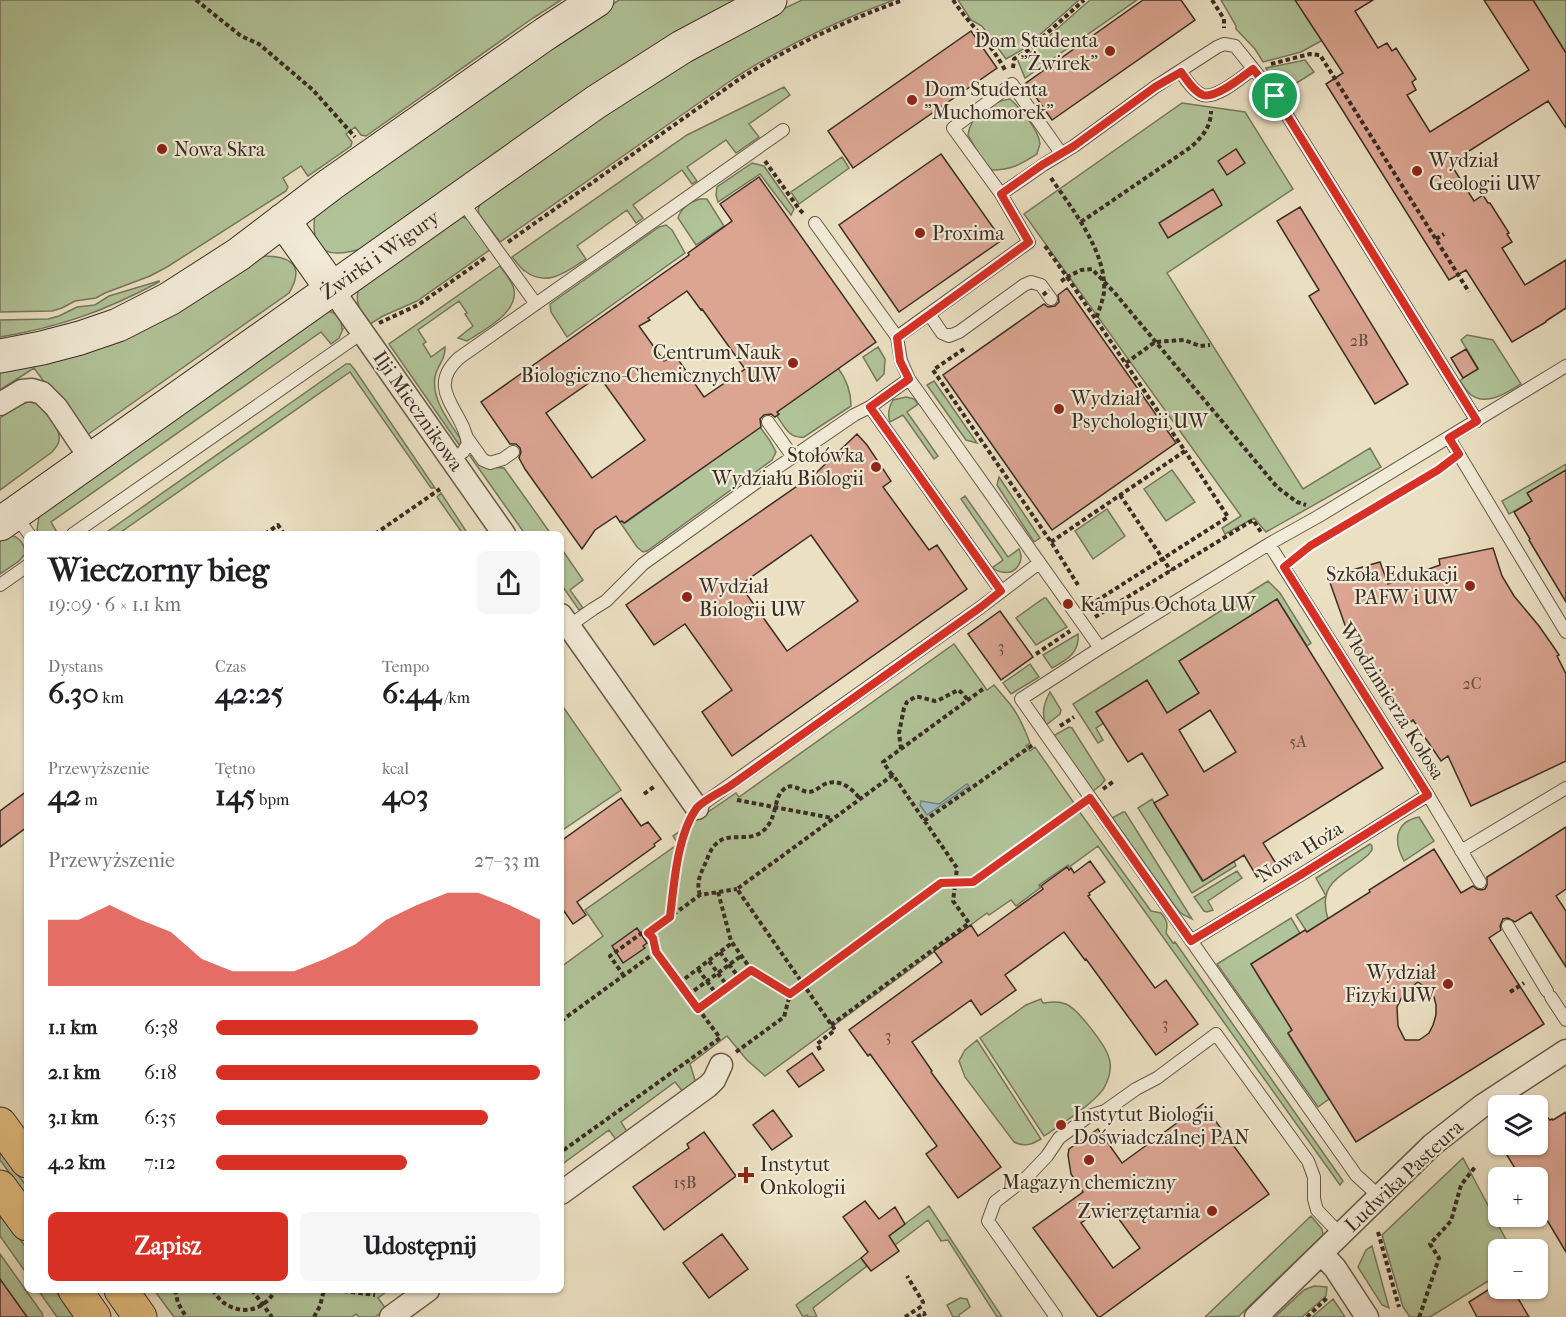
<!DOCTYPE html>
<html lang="pl">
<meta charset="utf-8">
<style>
body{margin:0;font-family:"IM FELL French Canon",serif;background:#f6f6f6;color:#202124;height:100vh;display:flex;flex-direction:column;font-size:22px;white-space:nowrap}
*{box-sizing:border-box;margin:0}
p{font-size:20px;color:#757577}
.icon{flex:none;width:33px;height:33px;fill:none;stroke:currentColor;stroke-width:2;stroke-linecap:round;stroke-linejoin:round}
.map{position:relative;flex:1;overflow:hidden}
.panel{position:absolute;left:24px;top:531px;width:540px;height:762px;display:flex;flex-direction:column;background:#fff;border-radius:9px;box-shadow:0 2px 4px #0004}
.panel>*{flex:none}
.fabs{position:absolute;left:1488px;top:1095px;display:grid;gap:12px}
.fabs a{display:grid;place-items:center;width:60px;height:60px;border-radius:9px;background:#fff;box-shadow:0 2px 4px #0004;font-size:30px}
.pin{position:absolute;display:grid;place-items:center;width:51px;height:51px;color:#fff;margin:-26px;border:3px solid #fff;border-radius:50%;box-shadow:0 2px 6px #0007}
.round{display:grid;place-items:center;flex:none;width:63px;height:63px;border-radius:9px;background:#f6f6f6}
.head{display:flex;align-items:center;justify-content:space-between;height:102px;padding:0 24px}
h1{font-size:33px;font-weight:700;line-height:45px}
.metrics{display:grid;grid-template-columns:repeat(3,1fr);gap:9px;height:102px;padding:6px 24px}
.metrics div{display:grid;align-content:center}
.metrics b{font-size:30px;font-weight:700}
.metrics small{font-size:16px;font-weight:400}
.metrics p{font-size:16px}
.chart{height:168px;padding:12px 24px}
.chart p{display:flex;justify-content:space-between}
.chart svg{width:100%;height:108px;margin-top:6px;fill:#d93025;opacity:.7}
.cta{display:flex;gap:12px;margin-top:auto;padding:12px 24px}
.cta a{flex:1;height:69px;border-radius:9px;background:#d93025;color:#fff;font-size:24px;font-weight:700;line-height:69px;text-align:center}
.cta a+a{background:#f6f6f6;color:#202124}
ul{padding:0 24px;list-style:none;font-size:20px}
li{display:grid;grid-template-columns:96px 72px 1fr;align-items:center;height:45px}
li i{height:15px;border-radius:8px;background:#d93025}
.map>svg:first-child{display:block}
.green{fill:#b1c398;stroke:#76785e;stroke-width:1.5}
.water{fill:#9dbabe;stroke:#758281;stroke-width:1.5}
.building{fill:#dba592;stroke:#3a2d25;stroke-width:1.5;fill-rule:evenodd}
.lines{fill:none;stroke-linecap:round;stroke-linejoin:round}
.service-casing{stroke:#665a4c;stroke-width:14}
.minor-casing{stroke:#665a4c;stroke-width:25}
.secondary-casing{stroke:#3a2d25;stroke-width:35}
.primary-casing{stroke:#3a2d25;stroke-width:35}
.path{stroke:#3a2d25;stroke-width:4;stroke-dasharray:4.5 3;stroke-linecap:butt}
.service{stroke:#f2ebd7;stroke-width:12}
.minor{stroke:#f2ebd7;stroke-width:22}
.secondary{stroke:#f2ebd7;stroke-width:33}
.primary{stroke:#e6c081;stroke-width:33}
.path-bridge{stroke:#3a2d25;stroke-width:4;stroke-dasharray:4.5 3;stroke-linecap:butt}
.route-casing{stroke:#fff;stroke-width:12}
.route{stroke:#d93025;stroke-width:8}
.poi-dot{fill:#8f2418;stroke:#f2ebd7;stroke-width:2}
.labels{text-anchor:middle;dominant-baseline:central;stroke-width:4.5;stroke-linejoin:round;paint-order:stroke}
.number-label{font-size:16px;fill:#624b40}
.poi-label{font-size:20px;fill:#3a2d25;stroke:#f2ebd7;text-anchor:start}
.street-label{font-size:20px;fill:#3a2d25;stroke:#f2ebd7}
</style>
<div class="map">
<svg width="1566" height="1317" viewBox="0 0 1566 1317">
<rect width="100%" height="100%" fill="#ebe0c2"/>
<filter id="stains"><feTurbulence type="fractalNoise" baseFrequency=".00333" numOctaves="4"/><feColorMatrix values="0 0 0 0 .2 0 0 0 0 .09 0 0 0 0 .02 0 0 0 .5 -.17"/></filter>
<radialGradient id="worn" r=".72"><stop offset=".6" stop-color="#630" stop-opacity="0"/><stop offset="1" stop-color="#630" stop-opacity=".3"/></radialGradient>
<path class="green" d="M0,0H561L533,18L366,136L361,135L355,127L346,134L352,142L351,146L308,176L301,166L283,178L288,187L286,191L167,267L150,276L105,293L96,298L75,301L62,308L52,311L0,312Z
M619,0H743L367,247C334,258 309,258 315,214L555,41Z
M802,0H894C838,20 786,45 736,77L500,242L479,214L478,209L483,198L634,93L748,26Z
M958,0H1079L1025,48L1006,59L982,26L971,20Z
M1090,0H1137L1025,78L1018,61L1032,51Z
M1221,0H1297L1299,5L1316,32H1317L1323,40L1301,52L1263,62L1255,49L1236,29V26Z
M1533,0H1566V50H1564Z
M1305,60L1314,72L1281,93L1266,68Z
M784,87L790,95L749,124L759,137L736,153L726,140L687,167L697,181L692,184L682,170L633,205L643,218L636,223L627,210L577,246L586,259C568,271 547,288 525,271C520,268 516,261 512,257L687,135Z
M1010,99C1020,108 1039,130 1040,144C1040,144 1037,153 1037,154C1021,164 1012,170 992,170L983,161L968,135C971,114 990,102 1010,99Z
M1182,103L1245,112L1293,189L1167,273L1303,489L1370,448L1381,467L1266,532L1254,518L1225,534L1222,528L1241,516L1024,214Z
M842,157L849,168L799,204L791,192Z
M752,163L764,166L794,209L791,215L760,174L718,202L716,195L717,187Z
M700,199H707L724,226L696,245L678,218C681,208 690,202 700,199Z
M458,216C474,217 482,237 491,249L417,301L383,316L370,324C362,313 355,305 358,291Z
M666,225L672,230L685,253L567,337L551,312L550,304L659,227Z
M260,256C287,255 307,263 289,293L87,435L81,432L34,368L0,390V368Z
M500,266C504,272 510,279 513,286C522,311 484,330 467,341L458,338L473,326L465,314L467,313L459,301L418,330L426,342L423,344L431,357L445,347C446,360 437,365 435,377C431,398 449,422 460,438L461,443L460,446L389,344Z
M159,281V282C105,311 60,327 0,337V320L48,319L59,316L77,307L95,305L109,296Z
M325,311C335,311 342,318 342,329H343L339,338L331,344L321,332L51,522L58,534H39L37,530L39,516Z
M1467,335L1493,340L1521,384C1507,393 1484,408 1469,393C1466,390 1463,385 1460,381L1463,378L1478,368L1461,340Z
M878,347L885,359L884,374L877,381L863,357Z
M346,364H350L355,370L435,488H431L350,372L118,534H104Z
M838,368C847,380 851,391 851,406L804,437C789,439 784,426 777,416L779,414L777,412Z
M934,381L977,443L966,440L927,385Z
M906,397L914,399L918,404L907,412L938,456L934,459L903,415L890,422C887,414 889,407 893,400Z
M28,402C33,402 37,403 41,406C48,412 61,431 59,440C59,445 55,448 52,452L0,490V418L17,406Z
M760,427L770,441L776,452L772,460L647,551L643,552L637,547L620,522L622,521L625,523Z
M474,454L488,467L504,468L551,534H525L470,456Z
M1566,464V470L1528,493L1532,501L1509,514L1502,501Z
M1172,470L1195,502L1166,521L1144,489Z
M999,477L1040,538L1034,542L997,485Z
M441,493L468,534H463L437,497Z
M965,496L1008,557L1019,549C1025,561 1016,575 1002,572C999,572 994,569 992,568L1003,560L961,499Z
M1107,509L1125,536L1093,559L1075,531Z
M9,535C19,536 25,544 25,554L19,561L0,574V539Z
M561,548L583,580L570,590L583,608L579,610L561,584Z
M1268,581L1280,593L1311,643L1307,646L1277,599L1260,610L1199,693L1167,713L1147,681L1104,723L1096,728L1103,740L1098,743L1073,704Z
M1044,598H1046L1067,627L1036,645L1016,618Z
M1078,634C1080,653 1066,660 1052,668L1043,655Z
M954,644L987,690L994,685C999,691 1004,697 1010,704C1019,715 1025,730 1030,743L1026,746L1030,751L1035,747L1074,803L1070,806L1075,814L1079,811L1151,911L1161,913C1167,920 1168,924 1166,933L1173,943L1175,942L1343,1181L1340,1185L1098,846L1069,867L1068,865L1039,885L1040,888L1016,906L1011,900L989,915L987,913L765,1076L747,1060L727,1036L690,1064L696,1083L684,1093L675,1082L621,1122L628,1133L617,1141L609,1130L561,1165V967L603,936L585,910L678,844L673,836L736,793L739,797Z
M1030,664L1039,677L1011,694L1003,683Z
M1050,692L1061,710L1060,714L1046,725C1041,713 1044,703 1050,692Z
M561,704L621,790L561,831Z
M1069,727L1072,728L1105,780L1101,785L1093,791L1053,736Z
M1152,799L1202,881L1234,861L1236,866L1192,893L1138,808Z
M1123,812H1125L1192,919L1182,914L1177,909L1112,818Z
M1419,817L1434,841L1404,861C1393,841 1395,822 1419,817Z
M1370,844L1372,846V850L1368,855C1346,875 1316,880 1328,919L1307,932L1296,915L1326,896L1316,878Z
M1237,871L1242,878L1208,901L1213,910L1207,912L1204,911L1194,897Z
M1291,918L1300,933L1251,964L1279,1010L1302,1024L1288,1034L1329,1099L1318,1107L1217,964Z
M1041,999L1043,1003C1051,1002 1058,1001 1066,1004C1078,1009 1106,1046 1109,1058C1112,1067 1109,1078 1105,1086C1098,1101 1060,1125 1044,1136L980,1038L1026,1005Z
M977,1040L1041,1139C1031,1145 1024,1147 1014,1142L965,1077L959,1061L965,1050Z
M0,1150L27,1187V1197L0,1160Z
M1463,1158L1511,1249L1498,1250V1275L1430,1317H1410L1403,1307L1382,1235Z
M929,1206L1002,1317H997L948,1240L941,1241L928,1220L895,1245L889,1236Z
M0,1211L27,1249V1274L0,1236Z
M1311,1216L1322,1229L1323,1235L1239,1316L1205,1317Z
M1372,1246L1389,1308L1382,1305L1358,1267L1366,1250Z
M0,1254L42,1313L43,1317H27L12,1296L5,1295L0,1287Z
M861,1258L867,1266L813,1308L817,1317H808L807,1315L803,1317L796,1305Z
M1314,1286L1327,1287L1326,1296L1302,1317H1275L1304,1290Z
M38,1290H55L74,1317H57Z
M154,1290H389L378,1298L386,1309L375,1317H359L356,1314L352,1317H174Z
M960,1298L967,1299L970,1307L959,1315V1317H953L947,1305Z
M1333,1299L1345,1317H1312Z"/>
<path class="water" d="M967,784L969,786L927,815L920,805L921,801L939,804Z"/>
<path class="building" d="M1143,0H1181L1195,20L1052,120L1026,83Z
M1295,0H1373L1355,11L1378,48L1387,43L1392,51L1396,48L1416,79L1412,82L1416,90L1407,95L1430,132L1529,70L1484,0H1533L1566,53V128L1548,101L1450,163L1474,201L1483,195L1488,203H1490L1509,233L1507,234L1512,242L1502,248L1525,285L1566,260V308L1546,321V322L1512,342L1466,270L1449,280L1326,84L1343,73Z
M971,31L997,68L853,168L828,131Z
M1236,149L1245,163L1227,175L1218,161Z
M941,154L1002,240L899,312L839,225Z
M759,177L876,342L777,412L779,414L775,417L771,414L764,415L760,419L761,427L624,523L622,521L620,522L616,516L595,530L582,549L525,469L519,458L521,452L520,448L516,444H510L481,402L689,255L688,253L732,221L720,204ZM687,291L701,310L702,309L745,369L704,397L675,355L664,361L639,326L650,320L648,318ZM599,376L645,440L592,478L546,413Z
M1213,189L1222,205L1168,238L1159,223Z
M1300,207L1408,384L1375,404L1309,296L1319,290L1277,221Z
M1067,288L1176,443L1052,530L943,375L1044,304L1048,307L1055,306L1059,302L1058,295Z
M1466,349L1478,369L1463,378L1451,358Z
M857,434L867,445L891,481L883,487L929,550L937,545L967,589L732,756L702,712L732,690L685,624L654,645L626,605L816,473ZM811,535L858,601L787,651L740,585Z
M1566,470V602L1529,540L1530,539L1514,512L1532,501L1527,493Z
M1493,548L1502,576L1514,596L1539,626L1553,646L1559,655L1557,656L1566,674V761L1471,806L1448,756L1441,761L1413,720L1411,722L1398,708L1383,689L1366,664L1345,625L1328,577L1380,562L1388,584L1440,565L1439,559Z
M1277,599L1383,768L1263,843L1277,865L1257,877L1244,855L1203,881L1154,803L1168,795L1142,753L1128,762L1096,712L1147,680L1167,713L1199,693L1179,661ZM1210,710L1236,752L1204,772L1179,730Z
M1000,611L1033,657L1001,680L968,634Z
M27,791V827L0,847V811Z
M621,798L641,826L648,822L661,839L654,844L655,846L577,902L586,915L573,924L564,911L561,914V841Z
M1566,827V889L1556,896L1566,911V967L1531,912L1515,922L1508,918L1503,919L1500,926L1501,930L1489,938L1544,1024L1356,1142L1288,1033L1292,1030L1251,964L1305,930L1307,932L1370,892L1369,890L1434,849L1461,893L1473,886L1477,889L1481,890L1485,889L1487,885V877ZM1418,982L1430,991L1434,997L1436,1005V1015L1433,1025L1429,1033L1425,1036L1419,1040H1405L1398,1026L1397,1007L1404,993Z
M1090,861L1105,882L1089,893L1090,895L1088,896L1155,988L1166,980L1198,1024L1156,1055L1086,959L1085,960L1064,932L1005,975L1016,990L981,1015L971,1000L912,1042L932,1071L931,1072L1001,1167L958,1198L926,1154L937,1146L870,1054L868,1056L849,1030L942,962L934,951L971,925L978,936L1043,889L1041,886L1067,867L1069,870L1071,868L1074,873Z
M637,928L647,943L643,946L645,948L623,963L612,946Z
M812,1053L824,1070L799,1087L787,1071Z
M1203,1104L1269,1194L1100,1317H1098L1033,1228L1083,1192L1071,1174L1068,1155L1069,1149L1098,1129L1122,1163ZM1108,1204L1140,1248L1113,1268L1081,1223Z
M773,1110L792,1136L772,1150L753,1125Z
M1566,1112V1252L1538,1205V1178H1521L1500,1144H1538V1125L1548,1118L1550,1120L1552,1119L1553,1120Z
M704,1132L736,1176L664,1230L633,1187L689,1148L687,1144Z
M865,1201L879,1219L895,1207L905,1224L889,1236L899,1251L871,1271L861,1258L868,1252L843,1217Z
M722,1234L748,1269L709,1298L683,1263Z
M0,1279L27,1317H0Z
M1491,1288H1512L1529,1317H1477L1469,1302Z"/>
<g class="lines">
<g class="service-casing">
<path id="service" d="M1181,72C1186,80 1194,92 1203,95C1217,99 1242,77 1253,69
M1001,194L953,128L1012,84L1061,153
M461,200L536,304
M815,223L897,337
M929,314L942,333L949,336L959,332L1024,285L1031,282L1041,285L1051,299
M909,379L901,361L897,337L1029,242L1001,194L1043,165L1074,146L1155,87L1217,47L1224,44L1235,46L1275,96L1477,421
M870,407L1001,591
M768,422L793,457
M1449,438L1566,632
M468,439L483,460L490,463L503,459L513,452
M452,459L463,452L468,444C464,410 424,390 459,358L783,130
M765,476L854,415L870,407L909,379L1100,648
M16,516L29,534
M73,534L363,332
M1269,544L1428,795L1480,882
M0,585L27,566
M569,626L593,609L606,601L643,564L757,482
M697,808L981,607L1039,563
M1461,851L1566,788
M1508,926L1547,991
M1191,941L1302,874L1428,795
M1551,997L1566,1020
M1380,1197L1356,1175L1021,699L1100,648L1269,544L1319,516L1566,366
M1056,1317L988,1221L995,1202L1027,1177L1047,1156L1059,1138L1089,1116L1105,1111L1136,1089L1157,1078L1216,1034L1308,1161L1314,1177V1199L1317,1210L1341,1235"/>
</g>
<g class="minor-casing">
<path id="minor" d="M332,289L504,534
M0,404L22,391L32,390L42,393L56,407L91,459
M561,615L697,808
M561,1193L708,1086L714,1080L721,1065
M1322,1254L1335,1268L1367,1317
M391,1317L428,1290
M1256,1317L1432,1145L1482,1106L1566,1051"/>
</g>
<g class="secondary-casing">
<path id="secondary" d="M283,220L332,289
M0,356L42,348L80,338L118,325L169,299L239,254L331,184L545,34L597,0
M0,524L596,102L682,47L770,0"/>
</g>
<g class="primary-casing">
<path id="primary" d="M0,1124L27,1161
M0,1187L27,1224
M75,1290L94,1317
M121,1290L140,1317"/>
</g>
<path class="path" d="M196,0L241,36L259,44L313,90L355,137
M953,0C969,24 991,43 1005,70
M1212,0L1224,19V28
M1271,64L1310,54L1320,55L1469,292
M1013,68L1014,59L1027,51L1084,0
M765,161L799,209L803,213
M1051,178C1072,209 1107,252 1104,292C1103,300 1099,310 1096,319
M1081,222L1191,147C1202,137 1211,127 1211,111
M1436,239L1444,234
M508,242L738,80C790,46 845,21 903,0
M1045,246L1067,277L1081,270L1092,269L1114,292L1277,487L1297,502L1306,505
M379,323L418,305L485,258
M964,349L933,370L1051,542L1078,585
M1126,363L1155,342L1184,340L1200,346L1210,345
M1120,495L1171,571
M265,534L278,525L284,534
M375,534L440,489
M1051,542L1185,451L1067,277L1059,283
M1296,557L1310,546L1438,470L1448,462
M1090,605L1228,517L1185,451
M1095,617L1253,520L1261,532
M1036,654L1070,631
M1060,726L1074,717
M901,749L899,733L904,708L907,702L915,697H919L935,701L939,700L958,690L962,693L968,700
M892,775L883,762L983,689
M1103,789L1114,781
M644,794L655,786
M737,800L832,818
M924,821L1034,744
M718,892L731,941L752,971L790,994
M700,895C696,883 700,875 705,864C708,858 710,849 716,844C728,831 749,843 763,831C778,818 773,799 783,790C792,781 799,791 808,792C815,792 819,787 825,784C839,778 852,788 860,799
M670,916L679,855L688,827
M656,952L653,938L648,933L700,895L737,889
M720,952L739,978
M709,961L728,987
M698,969L717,995
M624,976L610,956L646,930L648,933
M679,983L732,943
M1510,992L1524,983
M688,995L741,956
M698,1009L751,970
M561,1021L656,952L720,1038L561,1152
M820,1050L817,1044L835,1030L737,889L893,775L957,868L953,901L969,923L831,1025
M736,1052L784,1017L790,994L941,883L973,882L1079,806
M1378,1232L1399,1307
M175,1290L178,1303L186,1317
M213,1290C227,1316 262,1317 275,1290
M252,1290L272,1317
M336,1290L375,1295
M314,1317L320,1306L324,1290
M905,1317L922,1306L923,1302L907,1276
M917,1317L924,1313L925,1316
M1307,1317L1328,1297
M1419,1317L1420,1315L1439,1258L1430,1244L1451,1221L1461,1185L1475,1167"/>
<use href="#service" class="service"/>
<use href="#minor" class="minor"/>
<use href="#secondary" class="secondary"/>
<use href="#primary" class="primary"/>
<path class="path-bridge" d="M1043,295L1049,290"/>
</g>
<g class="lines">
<g class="route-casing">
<path id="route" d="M1253,69L1275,96L1477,421L1449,438L1459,454L1438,470L1310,546L1284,567L1428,795L1302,874L1191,941L1090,798L973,882L941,883L790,994L751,970L698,1009L656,952L653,938L648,933L670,917C674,885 677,836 696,809C702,801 721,792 730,786L981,607L1001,591L870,407L909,379L900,361L897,338L1029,242L1001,194L1042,165L1074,146L1155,87L1181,72C1187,80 1194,92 1203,95C1216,99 1242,77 1253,69Z"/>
</g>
<use href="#route" class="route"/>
</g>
<g class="poi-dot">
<circle cx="1110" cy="51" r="6"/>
<circle cx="912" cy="100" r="6"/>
<circle cx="162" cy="149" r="6"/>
<circle cx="1417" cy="171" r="6"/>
<circle cx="920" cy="233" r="6"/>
<circle cx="793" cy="363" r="6"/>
<circle cx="1059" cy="409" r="6"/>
<circle cx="876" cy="467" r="6"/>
<circle cx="1470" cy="586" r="6"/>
<circle cx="687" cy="597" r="6"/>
<circle cx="1068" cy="604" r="6"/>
<circle cx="1448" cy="984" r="6"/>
<circle cx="1061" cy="1125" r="6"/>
<circle cx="1089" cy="1160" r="6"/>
<path d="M743 1166h6v6h6v6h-6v6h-6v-6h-6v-6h6z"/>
<circle cx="1212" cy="1211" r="6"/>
</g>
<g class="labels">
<g class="number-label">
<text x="1359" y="340">2B</text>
<text x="1001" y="646">3</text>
<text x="1472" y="683">2C</text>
<text x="1298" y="741">5A</text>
<text x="1165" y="1023">3</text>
<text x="888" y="1035">3</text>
<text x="685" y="1182">15B</text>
</g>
<g class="poi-label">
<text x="1098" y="40" text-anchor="end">Dom Studenta<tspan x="1098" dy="23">"Żwirek"</tspan></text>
<text x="924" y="89">Dom Studenta<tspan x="924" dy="23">"Muchomorek"</tspan></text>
<text x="174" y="149">Nowa Skra</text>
<text x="1429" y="160">Wydział<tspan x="1429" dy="23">Geologii UW</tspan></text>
<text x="932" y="233">Proxima</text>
<text x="781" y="352" text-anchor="end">Centrum Nauk<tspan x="781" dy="23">Biologiczno-Chemicznych UW</tspan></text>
<text x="1071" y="398">Wydział<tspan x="1071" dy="23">Psychologii UW</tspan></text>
<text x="864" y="455" text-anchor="end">Stołówka<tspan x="864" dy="23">Wydziału Biologii</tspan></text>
<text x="1458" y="574" text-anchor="end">Szkoła Edukacji<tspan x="1458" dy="23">PAFW i UW</tspan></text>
<text x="699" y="586">Wydział<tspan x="699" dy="23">Biologii UW</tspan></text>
<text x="1080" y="604">Kampus Ochota UW</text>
<text x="1436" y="972" text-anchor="end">Wydział<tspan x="1436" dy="23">Fizyki UW</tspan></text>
<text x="1073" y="1114">Instytut Biologii<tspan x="1073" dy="23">Doświadczalnej PAN</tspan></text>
<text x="760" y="1164">Instytut<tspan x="760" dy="23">Onkologii</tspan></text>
<text x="1089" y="1182" text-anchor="middle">Magazyn chemiczny</text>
<text x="1200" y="1211" text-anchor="end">Zwierzętarnia</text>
</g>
<g class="street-label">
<text transform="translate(380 255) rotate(-35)">Żwirki i Wigury</text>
<text transform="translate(418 411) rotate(55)">Ilji Miecznikowa</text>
<text transform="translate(1392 701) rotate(58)">Włodzimierza Kołosa</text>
<text transform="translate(1300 852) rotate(-32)">Nowa Hoża</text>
<text transform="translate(1404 1176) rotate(-43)">Ludwika Pasteura</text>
</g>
</g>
<rect width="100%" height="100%" filter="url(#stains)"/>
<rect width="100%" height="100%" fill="url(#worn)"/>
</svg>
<div class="fabs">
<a><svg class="icon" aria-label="layers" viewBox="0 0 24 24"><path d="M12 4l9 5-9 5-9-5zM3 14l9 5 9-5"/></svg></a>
<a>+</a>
<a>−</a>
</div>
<div class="pin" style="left:1275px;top:96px;background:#1e9e55"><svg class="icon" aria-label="arrive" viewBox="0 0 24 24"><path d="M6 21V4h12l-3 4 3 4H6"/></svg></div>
<section class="panel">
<div class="head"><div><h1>Wieczorny bieg</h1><p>19:09 · 6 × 1.1 km</p></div><a class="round"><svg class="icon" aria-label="share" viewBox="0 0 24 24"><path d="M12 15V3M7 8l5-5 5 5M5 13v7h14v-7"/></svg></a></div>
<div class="metrics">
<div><p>Dystans</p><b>6.30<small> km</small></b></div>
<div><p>Czas</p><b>42:25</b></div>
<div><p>Tempo</p><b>6:44<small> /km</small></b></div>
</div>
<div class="metrics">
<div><p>Przewyższenie</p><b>42<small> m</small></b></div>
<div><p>Tętno</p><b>145<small> bpm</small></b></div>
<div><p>kcal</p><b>403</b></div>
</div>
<div class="chart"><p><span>Przewyższenie</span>27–33 m</p>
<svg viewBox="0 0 160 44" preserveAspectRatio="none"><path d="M0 44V17L10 17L20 11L30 17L40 22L50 33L60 38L70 38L80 38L90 33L100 27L110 17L120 11L130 6L140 6L150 11L160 17V44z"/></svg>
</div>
<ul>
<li><b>1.1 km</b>6:38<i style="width:81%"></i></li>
<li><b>2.1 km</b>6:18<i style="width:100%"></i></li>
<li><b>3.1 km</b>6:35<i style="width:84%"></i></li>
<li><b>4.2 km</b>7:12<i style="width:59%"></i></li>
</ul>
<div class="cta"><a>Zapisz</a><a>Udostępnij</a></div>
</section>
</div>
